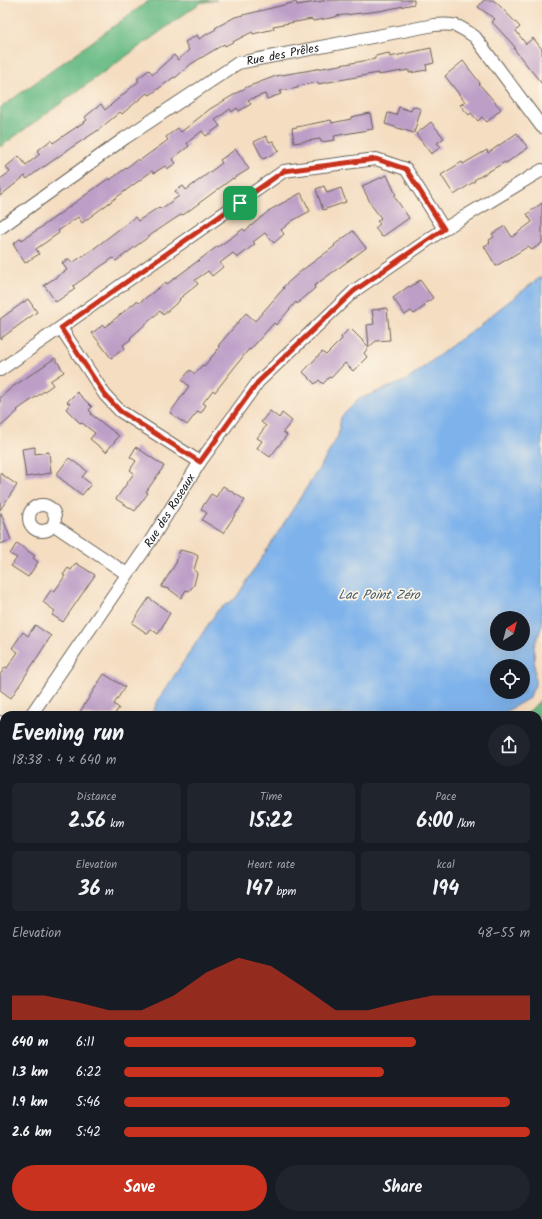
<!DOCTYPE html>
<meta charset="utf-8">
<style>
body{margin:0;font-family:Kalam,sans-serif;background:#20242c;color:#f1f3f6;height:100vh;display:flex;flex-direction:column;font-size:15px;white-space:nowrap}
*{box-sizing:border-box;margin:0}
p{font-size:13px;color:#9ea1a6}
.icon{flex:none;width:22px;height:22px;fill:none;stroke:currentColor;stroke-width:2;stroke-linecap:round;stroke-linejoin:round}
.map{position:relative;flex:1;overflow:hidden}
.sheet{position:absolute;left:0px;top:711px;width:542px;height:508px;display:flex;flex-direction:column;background:#171b24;border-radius:12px 12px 0 0;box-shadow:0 4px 16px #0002}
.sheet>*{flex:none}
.needle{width:26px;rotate:36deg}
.fabs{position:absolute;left:490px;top:611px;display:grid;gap:8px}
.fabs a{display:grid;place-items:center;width:40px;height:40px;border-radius:50%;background:#171b24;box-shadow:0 4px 16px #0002;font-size:20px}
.pin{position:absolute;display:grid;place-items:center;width:34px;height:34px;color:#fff;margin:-17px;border-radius:8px;box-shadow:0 2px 6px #0006}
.round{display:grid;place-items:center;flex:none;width:42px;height:42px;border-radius:21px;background:#20242c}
.head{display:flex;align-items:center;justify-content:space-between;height:68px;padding:0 12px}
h1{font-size:22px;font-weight:800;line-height:30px}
.figures{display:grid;grid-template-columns:repeat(3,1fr);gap:6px;height:68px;padding:4px 12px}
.figures div{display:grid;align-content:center;border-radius:6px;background:#20242c;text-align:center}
.figures b{font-size:20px;font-weight:800}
.figures small{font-size:11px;font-weight:400}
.figures p{font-size:11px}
.chart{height:112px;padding:8px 12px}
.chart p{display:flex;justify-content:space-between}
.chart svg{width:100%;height:72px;margin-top:4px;fill:#c8321e;opacity:.7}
.primary-button{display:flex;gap:8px;margin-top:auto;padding:8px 12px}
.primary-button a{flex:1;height:46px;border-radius:24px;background:#c8321e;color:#fff;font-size:16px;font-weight:800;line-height:46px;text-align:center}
.primary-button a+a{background:#20242c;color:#f1f3f6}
ul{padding:0 12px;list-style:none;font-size:13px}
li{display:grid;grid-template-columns:64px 48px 1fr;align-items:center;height:30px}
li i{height:10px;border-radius:5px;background:#c8321e}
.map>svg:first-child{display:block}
.green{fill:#84dca0;stroke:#507c5e}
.forest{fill:#6bbc86;stroke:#446c51}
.water{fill:#7eb2eb;stroke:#4d6784;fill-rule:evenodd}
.building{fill:#bd9ec7}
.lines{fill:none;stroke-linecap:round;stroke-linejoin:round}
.minor-casing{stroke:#686056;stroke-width:14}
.minor{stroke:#fff;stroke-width:12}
.route-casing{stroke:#fff;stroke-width:8}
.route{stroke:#c8321e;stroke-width:5}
.labels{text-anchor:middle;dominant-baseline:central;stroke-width:3.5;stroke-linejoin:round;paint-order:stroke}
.street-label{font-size:12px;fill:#1c1c1c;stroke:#fcf5e5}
.water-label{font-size:13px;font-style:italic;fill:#43586f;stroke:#fcf5e5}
</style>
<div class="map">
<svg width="542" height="1219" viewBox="0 0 542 1219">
<rect width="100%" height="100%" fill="#fcf5e5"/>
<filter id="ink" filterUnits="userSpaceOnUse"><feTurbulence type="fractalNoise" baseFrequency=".025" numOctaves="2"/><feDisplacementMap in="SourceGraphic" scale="8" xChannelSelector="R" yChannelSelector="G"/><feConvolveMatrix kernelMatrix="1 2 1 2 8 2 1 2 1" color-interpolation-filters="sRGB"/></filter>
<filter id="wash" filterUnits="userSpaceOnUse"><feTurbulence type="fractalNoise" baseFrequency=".012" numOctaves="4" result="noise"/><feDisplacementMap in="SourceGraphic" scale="16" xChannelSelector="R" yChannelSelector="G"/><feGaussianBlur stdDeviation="0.9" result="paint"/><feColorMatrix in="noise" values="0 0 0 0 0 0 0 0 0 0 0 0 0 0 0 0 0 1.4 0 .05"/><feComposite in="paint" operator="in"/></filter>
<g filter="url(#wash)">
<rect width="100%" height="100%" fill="#f4ddc1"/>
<path class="green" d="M4,778V926L0,917V781Z
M216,1215H258L255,1219H213Z"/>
<path class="forest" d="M150,0H217L200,3L0,147V108Z
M542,698V726L538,730V715H526Z
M542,988V1219H425L424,1215H538V989Z"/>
<path class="water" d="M542,276V626L534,646L535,685L529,698L500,715H151L160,697L218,610L236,598L325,459L338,436L341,417L359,399L407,380ZM497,618H523V644H497ZM497,666H523V692H497Z
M0,949L4,951V1215H186L183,1219H0Z"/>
<g id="blocks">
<path class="building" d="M329,0H414V4L379,11L336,16V17L313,21L312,19L273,26L274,29L253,34L252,32L225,46L224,44L191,64L175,78L174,77L150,95L147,93L122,114L120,112L97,131L69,149L44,167V166L27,179L25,176L0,196V179L10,172L6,167L19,156L26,165L40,154L37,151L51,140L53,143L87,120L85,117L101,104L105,110L139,81L137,79L149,70L153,74L174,55L178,60L189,50L185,42L197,35L199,39L216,29L215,28L235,17L296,2L297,5Z
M484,0H493L498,4L520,27L516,31L526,44L533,38L542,49V84L514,49L515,47L492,22L495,19L478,7Z
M431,48L434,63L426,65L427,70L409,73V70L378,75V73L318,84V82L298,86V88L280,91L281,94L267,99L265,94L248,100L251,104L239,111L237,108L232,112L230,109L215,120L220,126L206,136L202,131L187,143L189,146L172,159L176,163L167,169L165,166L154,173L152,171L82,223L78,217L58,231L59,233L36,249L39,254L25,263L13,244L21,238L22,240L40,228L109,178L110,180L138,159L139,161L168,140L166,137L178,128L181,132L210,109L247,87L276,76L375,59V56L389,53L390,57Z
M463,61L480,83L479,84L501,109L487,122L482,117L478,121L471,113L469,115L460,105L465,102L445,76Z
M413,106L421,109L414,133L385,124L388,113L396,115L399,107L411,111Z
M370,113L373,129L334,136L335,140L321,142L320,139L294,143L292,128L331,120L332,123L351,119V117Z
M431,122L444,138L437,143L441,147L431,154L416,134Z
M517,133L528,148L506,163L505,162L474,180L475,181L454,195L441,175L462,162L463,164L487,150L488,153Z
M266,136L269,142L273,141L279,151L263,159L254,142Z
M236,149L249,169L233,179V178L183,215L182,214L155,232L116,261L113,258L73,286L75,289L56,302L44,285L67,270L62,263L69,259L72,263L92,250L135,217L138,221L159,207L161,209L179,196L175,191L183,186L186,190L222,163L220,160Z
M387,175L396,195L394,196L409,218L382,237L375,228L380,224L377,221L381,218L372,206L362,186Z
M324,186L327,193L341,188L346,202L323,210L316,189Z
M301,193L310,211L292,221L281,230L284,234L274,243L265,233L253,242L255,244L237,258L233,253L220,263L223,267L212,276L208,271L195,280L198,284L179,299L180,300L163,315L160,311L130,338L131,339L123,345L125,348L111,358L92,333L103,325L105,327L137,301L139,303L166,282L167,284L218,246V247L243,229L245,231L270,210Z
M542,203V243L532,250L529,246L496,266L484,246L490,243L489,240L494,237L492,234L505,226L512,237L532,222L527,214Z
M353,231L366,248L314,286L315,288L297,304L296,302L276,325L274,323L250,350L249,349L215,392L213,390L203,403L206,405L201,413L198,411L187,425L170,413L189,386L182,380L190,370L195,374L202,365L204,366L220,347L218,346L246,313L255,321L284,288L283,287L301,271L335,246L334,245Z
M420,280L433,298L424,304L425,306L414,314L411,311L405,315L393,298L409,286L410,287Z
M28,299L37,312L0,339V319Z
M387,308L390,340L376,341L369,347L367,325L374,324L372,310Z
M350,328L369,347L364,353L367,357L353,371L345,363L331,378L329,377L323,384L319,380L315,384L303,372L322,352L326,355L342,339L341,337Z
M55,358L64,372L50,381L53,385L17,410L18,411L0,427V398L11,388Z
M77,392L92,407L89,410L92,413L91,414L119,436L106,452L90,439L95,433L82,423L81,424L66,409L70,404L67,402Z
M270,411L279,418L282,413L292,421L283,432L287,435L270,457L257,448L262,441L257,438L266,426L261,422Z
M35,447V454L49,452L51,473L26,477L22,449Z
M136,447L164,466L146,492L148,493L135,511L116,499L134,473L130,470L136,461L130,457Z
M69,458L87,471L82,477L91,484L82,495L56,475Z
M0,473L17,485L0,510Z
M223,486L245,500L223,533L202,520L207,513L201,509L211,494L216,497Z
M0,513H1L11,540L0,544Z
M17,543L35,556L33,558L38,562L28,577L11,566L17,558L10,554Z
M180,550L193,553L198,556L194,570L197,573L194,585L189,591L186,590L181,598L169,589L161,587L176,563Z
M76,563L95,575L63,622L52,615L55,611L43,602L51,590L54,592L65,576L63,575L68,568L71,570Z
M149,598L170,613L158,634L151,629L148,634L132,623Z
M35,625L51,636L11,698L0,690V675L5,667L7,668L18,652L12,648L23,632L28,636Z
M104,674L125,687L114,704L119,708L114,715H78Z"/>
</g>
</g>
<g filter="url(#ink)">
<use href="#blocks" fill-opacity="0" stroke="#686056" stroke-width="1"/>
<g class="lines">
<g class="minor-casing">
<g id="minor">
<path id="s1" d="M0,228L125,138L238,63L434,25C455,23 458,25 475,37L542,127"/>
<path d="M61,328L105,395L120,411L200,462"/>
<path d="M0,370L284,171L376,159L406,169L444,229"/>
<circle cx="42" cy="518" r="13"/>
<path d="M54,525L127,574"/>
<path id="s2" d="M31,715L151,540L200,462L258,382L354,291L444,229L542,170"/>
<path d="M0,722L4,725"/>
<path d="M0,756L4,751"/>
<path d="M538,815L542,810"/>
<path d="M295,1219L298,1215"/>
</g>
</g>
<use href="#minor" class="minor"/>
</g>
</g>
<g class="lines" filter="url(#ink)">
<g class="route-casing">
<path id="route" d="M376,159L406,169L444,229L354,291L258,382L200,462L120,411L105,395L61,328L284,171Z"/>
</g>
<use href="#route" class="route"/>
</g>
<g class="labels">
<g class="street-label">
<text stroke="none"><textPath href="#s1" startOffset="335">Rue des Prêles</textPath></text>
<text stroke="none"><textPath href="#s2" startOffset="247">Rue des Roseaux</textPath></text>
</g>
<g class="water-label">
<text x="379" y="595">Lac Point Zéro</text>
</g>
</g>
</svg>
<div class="fabs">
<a><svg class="needle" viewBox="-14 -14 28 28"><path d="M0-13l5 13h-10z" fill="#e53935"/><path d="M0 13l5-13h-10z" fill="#9ea1a6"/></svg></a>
<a><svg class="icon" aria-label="locate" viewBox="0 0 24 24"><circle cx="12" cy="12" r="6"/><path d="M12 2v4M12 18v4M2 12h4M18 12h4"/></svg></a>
</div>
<div class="pin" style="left:240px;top:203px;background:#1e9e55"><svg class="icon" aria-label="arrive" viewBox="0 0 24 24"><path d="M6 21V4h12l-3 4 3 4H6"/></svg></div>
<section class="sheet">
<div class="head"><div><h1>Evening run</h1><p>18:38 · 4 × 640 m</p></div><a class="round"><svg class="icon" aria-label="share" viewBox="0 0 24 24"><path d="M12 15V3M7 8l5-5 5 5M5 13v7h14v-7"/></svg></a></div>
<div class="figures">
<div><p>Distance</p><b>2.56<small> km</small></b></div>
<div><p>Time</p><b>15:22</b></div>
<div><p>Pace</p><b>6:00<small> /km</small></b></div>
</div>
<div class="figures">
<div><p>Elevation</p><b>36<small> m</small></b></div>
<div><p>Heart rate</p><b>147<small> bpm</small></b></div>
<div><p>kcal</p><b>194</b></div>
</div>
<div class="chart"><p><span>Elevation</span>48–55 m</p>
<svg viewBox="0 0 160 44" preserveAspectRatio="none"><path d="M0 44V29L10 29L20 33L30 38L40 38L50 29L60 15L70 6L80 11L90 24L100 38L110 38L120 33L130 29L140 29L150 29L160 29V44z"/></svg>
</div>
<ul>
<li><b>640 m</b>6:11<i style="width:72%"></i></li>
<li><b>1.3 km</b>6:22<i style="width:64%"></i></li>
<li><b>1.9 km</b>5:46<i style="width:95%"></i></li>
<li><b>2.6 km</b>5:42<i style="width:100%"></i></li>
</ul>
<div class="primary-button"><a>Save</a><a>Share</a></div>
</section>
</div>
